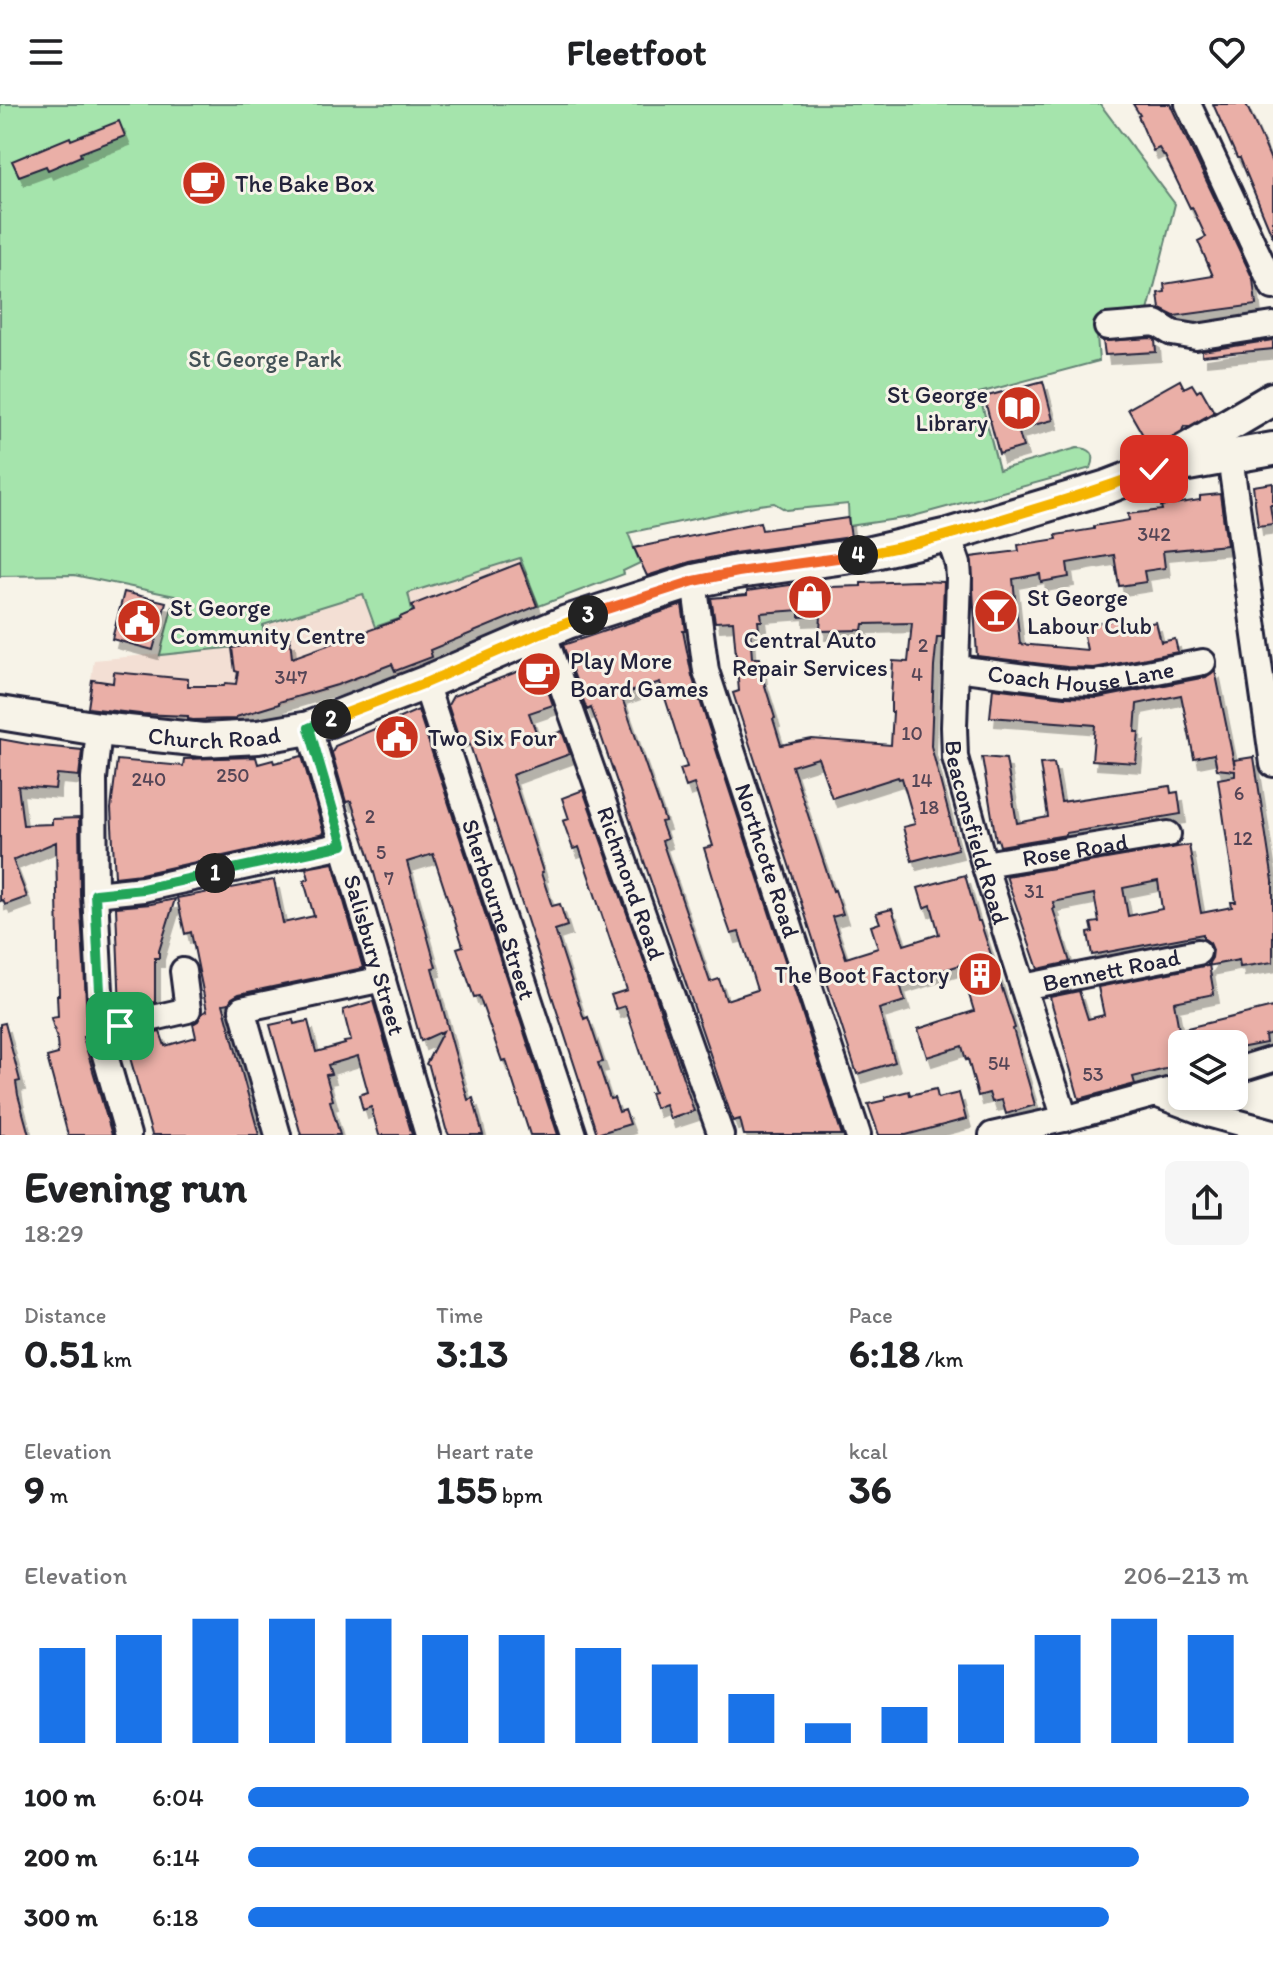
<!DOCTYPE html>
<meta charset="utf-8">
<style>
body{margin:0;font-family:Itim,sans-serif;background:#f6f6f6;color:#202124;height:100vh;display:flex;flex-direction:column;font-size:30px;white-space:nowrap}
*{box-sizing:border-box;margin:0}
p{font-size:26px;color:#757577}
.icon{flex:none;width:44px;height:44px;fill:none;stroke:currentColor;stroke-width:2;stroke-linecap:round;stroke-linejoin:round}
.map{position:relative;height:1031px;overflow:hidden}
.drawer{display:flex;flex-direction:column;background:#fff;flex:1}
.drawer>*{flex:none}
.buttons{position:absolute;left:1168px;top:926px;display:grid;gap:16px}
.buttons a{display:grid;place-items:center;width:80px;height:80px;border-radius:12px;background:#fff;box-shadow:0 4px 12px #0003;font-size:40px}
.pin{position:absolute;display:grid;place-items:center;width:68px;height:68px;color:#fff;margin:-34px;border-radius:16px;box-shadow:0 4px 12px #0006}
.km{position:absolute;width:40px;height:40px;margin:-20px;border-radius:50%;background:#222;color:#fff;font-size:22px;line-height:40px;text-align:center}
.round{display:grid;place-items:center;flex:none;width:84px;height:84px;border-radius:12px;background:#f6f6f6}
.head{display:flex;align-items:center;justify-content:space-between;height:136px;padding:0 24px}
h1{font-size:44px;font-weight:700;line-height:60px}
.metrics{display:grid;grid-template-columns:repeat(3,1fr);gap:12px;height:136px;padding:8px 24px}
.metrics div{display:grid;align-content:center}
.metrics b{font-size:40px;font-weight:700}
.metrics small{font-size:22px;font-weight:400}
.metrics p{font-size:22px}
.chart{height:224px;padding:16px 24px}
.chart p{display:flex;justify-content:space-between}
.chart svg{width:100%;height:144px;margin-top:8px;stroke:#1a73e8;stroke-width:6}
ul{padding:0 24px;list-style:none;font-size:26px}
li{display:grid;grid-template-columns:128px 96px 1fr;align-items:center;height:60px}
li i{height:20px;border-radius:10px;background:#1a73e8}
header{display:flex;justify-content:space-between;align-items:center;height:104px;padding:0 24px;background:#fff;font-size:36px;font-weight:700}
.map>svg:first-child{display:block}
.built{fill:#f3dfd4}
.green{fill:#a5e4ac;stroke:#648374;stroke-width:2}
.building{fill:#eaafa7;stroke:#22223b;stroke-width:2;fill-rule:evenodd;filter:url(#shadow)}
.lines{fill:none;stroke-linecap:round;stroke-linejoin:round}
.minor-casing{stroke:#22223b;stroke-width:30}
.major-casing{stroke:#22223b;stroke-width:38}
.minor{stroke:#f7f3e8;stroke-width:24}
.major{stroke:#f7f3e8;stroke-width:32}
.split-1-casing{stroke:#fff;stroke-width:16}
.split-2-casing{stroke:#fff;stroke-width:16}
.split-3-casing{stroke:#fff;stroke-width:16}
.split-4-casing{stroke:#fff;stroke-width:16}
.split-5-casing{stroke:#fff;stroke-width:16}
.split-1{stroke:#22a559;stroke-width:10}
.split-2{stroke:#22a559;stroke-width:10}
.split-3{stroke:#f5b400;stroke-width:10}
.split-4{stroke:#f0652b;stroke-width:10}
.split-5{stroke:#f5b400;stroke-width:10}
.labels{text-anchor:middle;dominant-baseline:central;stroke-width:6;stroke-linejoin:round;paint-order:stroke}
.number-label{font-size:20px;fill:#544556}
.poi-label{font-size:24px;fill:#22223b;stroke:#f7f3e8;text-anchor:start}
.park-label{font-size:24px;fill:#435257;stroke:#f7f3e8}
.street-label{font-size:24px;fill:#22223b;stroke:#f7f3e8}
</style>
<header><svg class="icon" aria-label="menu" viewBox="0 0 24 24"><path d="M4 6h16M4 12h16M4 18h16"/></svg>Fleetfoot<svg class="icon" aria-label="heart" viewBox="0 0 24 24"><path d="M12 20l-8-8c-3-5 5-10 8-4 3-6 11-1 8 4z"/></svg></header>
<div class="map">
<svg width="1273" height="1031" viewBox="0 0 1273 1031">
<defs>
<filter id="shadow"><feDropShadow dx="5" dy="9" stdDeviation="0" flood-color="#0004"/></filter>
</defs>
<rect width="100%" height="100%" fill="#f7f3e8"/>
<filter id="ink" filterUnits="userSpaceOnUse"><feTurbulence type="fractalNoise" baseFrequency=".0125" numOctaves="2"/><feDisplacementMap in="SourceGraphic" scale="16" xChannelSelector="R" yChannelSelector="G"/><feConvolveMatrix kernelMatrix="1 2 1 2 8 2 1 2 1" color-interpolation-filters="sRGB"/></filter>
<g filter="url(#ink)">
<path class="built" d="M520,454L539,502L432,546L434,554L395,570L391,562L344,581L261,607L236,616L187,618L186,614L126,612L86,608L94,556L263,540L262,521L363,490L375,522L407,489Z"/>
<path class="green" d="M0,0H1100L1175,100L1148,207L1096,219L1099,257L979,289L999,366L1077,344C1091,344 1097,350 1091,364L910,413L849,422L848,400L786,406L774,399L759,401L628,429L640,459L623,467L624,470L539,502L520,454L408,489L413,510L375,523L363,490L263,521V540L160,551L175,492L74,471L0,472Z"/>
<path class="building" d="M1133,0H1170L1253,175L1256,201L1174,212L1160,205L1158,189L1165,188L1164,180L1213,172L1198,137L1206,133L1192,103L1190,104L1165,52H1164L1159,44L1153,47L1138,12L1140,11Z
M1213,0H1246L1265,42L1273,61V134L1240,54H1237Z
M119,17L125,32L80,49L81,52L48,66L46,62L19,72L12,57L70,33L71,36Z
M1152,234L1155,236L1156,248L1105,251L1103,237Z
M1273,236V245L1202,252V247Z
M1180,276L1184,284L1192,280L1197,288L1201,285L1214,308L1188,323L1184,322L1182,327L1143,349L1135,335L1143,331L1128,305Z
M1043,277L1053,316L1018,325L1023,343L999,350L984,293Z
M1273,379V401H1270L1273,420L1258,422L1253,382Z
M1220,390L1227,441L1163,447L1165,464L1144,467L1146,478L1119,482L1114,451L1067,459L1069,473L1041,478L1040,470L1013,475L1020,540L1087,546L1082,522L1117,515L1119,526L1156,518L1161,538L1175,535L1178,548L1094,564L1067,563L977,552L971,453L1019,447L1018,441L1057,435L1056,431L1094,425V422L1129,416L1128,410L1162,406L1161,402L1200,396V392Z
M848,414L851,433L734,449L690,458L647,472L634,444L760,418L762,426Z
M520,459L537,502L430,546L432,553L395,567L392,560L337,581L279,598V600L236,613V615L193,616L188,615V612L140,610L88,604L92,576L113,579L114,568L188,575V582H224L225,579L236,580L238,568L235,567L232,544L290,534L292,554L401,515L400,513L414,507L412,501Z
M917,477L944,478L942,533H937L934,563L931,642L958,745L912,757L903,723L915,720L902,674L899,675L898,673L832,694L818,654L792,662L833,787L835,786L843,810L832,813L846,854L878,844L871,822L880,819L876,809L892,805L904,841L939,830L931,801L924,804L918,784L965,771L978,817H980L1015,924L1013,925L1035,1001L1006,1010L1002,996L992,998L989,989L978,992L968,955L966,956L962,942L927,953L918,925L974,907L960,861L900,880L905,897L879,905L895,958L857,970L733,589L739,587L733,517L715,518L711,494L747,491V487L797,480V484L861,482V479ZM799,506V513L821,512L820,527L862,526L863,520L912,519L908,558L893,557L891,595V608H893L891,641L812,635L781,641L773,615L775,614L762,572L760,554H752L750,526H759L758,517H762L761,509Z
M124,488L166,498L153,546L112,535Z
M682,501L686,527H683L692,572L842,1031H744L740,1015L733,1017L596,617L591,604L587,606L563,541ZM660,578L687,663L680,665L686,683L694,680L713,742L704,744L725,813L731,830L739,828L757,886L726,896L719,875L710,878L662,737L667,735L661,718L665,717L621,591Z
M538,560L553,601L529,609L539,636L562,627L570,650L512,671L543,768L541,769L552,802L560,800L567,822L555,826L584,915L588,913L603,958L598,959L610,995L614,994L619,1008L625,1006L630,1020L597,1030L467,632L459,635L448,601L453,592Z
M1215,566L1235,664L1234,656L1254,653L1273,777V858L1240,863L1239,856L1207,862L1212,854L1213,846L1210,839L1203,834V830L1092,851L1088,829L1093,828L1091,819L1099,818L1094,790L1053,798L1055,804L1053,805L1070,858L1038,865L1006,772L1189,741L1201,809L1232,803L1231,798H1236L1218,675L1235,672V667L1217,665L1214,650L1194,654L1181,591L1137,600L1135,628H1139L1136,659L1092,656L1095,621L990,613L993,584L1064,593L1098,594L1206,573ZM1158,777L1162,805L1128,812L1123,784Z
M418,606L558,1031H530L506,956L502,957L479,892L474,893L457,844L463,842L433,750L407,758L436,863L432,864L450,931L468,996L473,994L483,1031H449L446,1025L429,962L426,960L443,927L421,937L369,751L351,697L346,698L332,649L335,642Z
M0,635L33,641L82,646L79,672L57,670L55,685L18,682L23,721L52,720V715L79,714L80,791L88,932L83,933L112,1031H68L47,953L58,950L57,935L51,914L58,913L57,891H59L56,738L13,756L27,793L5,801L3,796L0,797Z
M302,652L324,730L141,770L115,773L111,705L117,656L183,662L184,655L256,653L258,660L273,656L274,659Z
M982,653L1006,655L1017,719L1048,713L1040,660L1054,659L1061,698L1170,682L1171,689L1178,688L1181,710L1066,729V731L1000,742L998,735L996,736Z
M583,686L644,857L694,1007L670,1015L665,1000L655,1004L650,989L654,988L625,902L616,905L611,891L627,886L579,743L573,745L563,717L569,715L562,694Z
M333,759L363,864L239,890L232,894L229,899L223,900L259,1031H152L125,936L160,928L165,942L196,933L193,920L198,917L202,909L207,907L191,828L185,830L177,794L274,776L283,819L314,812L304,777L309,775L306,764Z
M175,795L159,847V854H155V898L120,906L116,803L151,800Z
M1209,861L1214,890L1174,898L1179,926L1273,903V930L1265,932L1266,939L1234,945V940H1182V961L1133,973L1135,980L1079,995L1050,893L1079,887L1088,915L1104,911L1098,883Z
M373,897L412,1031H379L371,1003L363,1006L359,991L368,988L358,952L328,961L331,970L326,971L333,996L330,997L340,1031H301L270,921L293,916L294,920L308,917L316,948L345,940L344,938L351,937L343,906Z
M5,919L20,977L16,978L18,991L29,1031H0V920Z
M936,985L938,994L959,989L966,1015L906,1031H879L868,1000L886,996L885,993L909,987L910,991Z"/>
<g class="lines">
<g class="minor-casing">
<g id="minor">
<path d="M1188,0L1273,183"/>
<path d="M1107,223L1156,219L1172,229L1196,233L1273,221"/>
<path d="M1230,353L1273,660"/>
<path id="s1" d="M948,431L958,460L959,474L954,623L955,653L984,760L1065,1015"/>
<path id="s2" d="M694,477L706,567L858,1031"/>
<path id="s3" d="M543,528L721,1031"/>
<path id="s4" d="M956,564L1066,578L1095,579L1203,558"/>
<path id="s5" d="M425,579L574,1031"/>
<path id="s6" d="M309,624L428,1031"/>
<path d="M99,625L94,675L95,790L102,926L105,951L128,1031"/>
<path id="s7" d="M984,760L1168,730"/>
<path d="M95,790L143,785L343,741"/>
<path id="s8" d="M1023,883L1198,848"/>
<path d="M102,926L188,906L183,867"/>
<path d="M1234,967L1273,955"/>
<path d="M1158,991L1211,1011L1273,1028"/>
<path d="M278,1031L242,905L383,875"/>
<path d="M992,1031L1068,1014L1182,983"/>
</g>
</g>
<g class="major-casing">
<g id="major">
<path d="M1165,364L1273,345"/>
<path id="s9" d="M0,609L99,625L203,636L258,633L309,624L425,579L567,518L694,477L738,468L866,450L948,431L1107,383L1154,365L1273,295"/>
</g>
</g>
<use href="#minor" class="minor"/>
<use href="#major" class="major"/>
</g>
</g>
<g class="lines" filter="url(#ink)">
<g class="split-1-casing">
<path id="split-1" d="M120,922L102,926L95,790L143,785L215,769"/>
</g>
<g class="split-2-casing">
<path id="split-2" d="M215,769L343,741L309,624L331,615"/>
</g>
<g class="split-3-casing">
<path id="split-3" d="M331,615L425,579L543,528L588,511"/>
</g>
<g class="split-4-casing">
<path id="split-4" d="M588,511L694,477L738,468L858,451"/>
</g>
<g class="split-5-casing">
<path id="split-5" d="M858,451C915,442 970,425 1025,408C1069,395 1112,382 1154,365"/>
</g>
<use href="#split-1" class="split-1"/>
<use href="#split-2" class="split-2"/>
<use href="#split-3" class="split-3"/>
<use href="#split-4" class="split-4"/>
<use href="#split-5" class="split-5"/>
</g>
<defs>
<g id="cafe-disc" transform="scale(2.3)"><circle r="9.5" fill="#c8321e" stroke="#f7f3e8"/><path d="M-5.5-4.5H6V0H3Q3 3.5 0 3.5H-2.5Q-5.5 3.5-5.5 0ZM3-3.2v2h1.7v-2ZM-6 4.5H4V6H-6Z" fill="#fff"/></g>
<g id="library-disc" transform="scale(2.3)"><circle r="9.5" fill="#c8321e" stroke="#f7f3e8"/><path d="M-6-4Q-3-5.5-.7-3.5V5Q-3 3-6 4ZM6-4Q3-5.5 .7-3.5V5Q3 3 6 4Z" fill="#fff"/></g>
<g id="shop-disc" transform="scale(2.3)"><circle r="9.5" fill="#c8321e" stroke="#f7f3e8"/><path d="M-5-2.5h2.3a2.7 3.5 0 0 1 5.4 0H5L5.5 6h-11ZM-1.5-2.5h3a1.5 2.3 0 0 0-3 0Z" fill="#fff"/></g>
<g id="bar-disc" transform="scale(2.3)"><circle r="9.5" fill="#c8321e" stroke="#f7f3e8"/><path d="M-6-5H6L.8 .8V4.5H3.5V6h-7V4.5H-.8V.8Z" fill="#fff"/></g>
<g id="civic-disc" transform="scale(2.3)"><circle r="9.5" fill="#c8321e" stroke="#f7f3e8"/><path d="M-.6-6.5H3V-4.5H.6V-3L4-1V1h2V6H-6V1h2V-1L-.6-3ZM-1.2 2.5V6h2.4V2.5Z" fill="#fff"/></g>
<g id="building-disc" transform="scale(2.3)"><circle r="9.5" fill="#c8321e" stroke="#f7f3e8"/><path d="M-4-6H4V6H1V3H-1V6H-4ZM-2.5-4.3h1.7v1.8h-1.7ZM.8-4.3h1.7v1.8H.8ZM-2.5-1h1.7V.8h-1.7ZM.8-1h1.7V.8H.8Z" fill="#fff"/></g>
</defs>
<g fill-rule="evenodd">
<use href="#cafe-disc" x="204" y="79"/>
<use href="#library-disc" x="1019" y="304"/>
<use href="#shop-disc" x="810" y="493"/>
<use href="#bar-disc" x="996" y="507"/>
<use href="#civic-disc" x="139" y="517"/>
<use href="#cafe-disc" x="539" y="570"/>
<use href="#civic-disc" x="397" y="633"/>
<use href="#building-disc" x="980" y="870"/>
</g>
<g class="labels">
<g class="number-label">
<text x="1154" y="430">342</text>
<text x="923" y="541">2</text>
<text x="917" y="570">4</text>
<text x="291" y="573">347</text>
<text x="912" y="629">10</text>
<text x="233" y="671">250</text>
<text x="149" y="675">240</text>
<text x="922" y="676">14</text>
<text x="1239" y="689">6</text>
<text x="929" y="703">18</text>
<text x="370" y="712">2</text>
<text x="1243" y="734">12</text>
<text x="381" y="748">5</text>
<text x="389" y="774">7</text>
<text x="1034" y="787">31</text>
<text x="999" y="959">54</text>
<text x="1093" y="970">53</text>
</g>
<g class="poi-label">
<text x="235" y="79">The Bake Box</text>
<text x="988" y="290" text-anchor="end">St George<tspan x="988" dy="28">Library</tspan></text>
<text x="1027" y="493">St George<tspan x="1027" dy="28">Labour Club</tspan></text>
<text x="170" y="503">St George<tspan x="170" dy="28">Community Centre</tspan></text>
<text x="810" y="535" text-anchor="middle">Central Auto<tspan x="810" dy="28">Repair Services</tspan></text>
<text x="570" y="556">Play More<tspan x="570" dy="28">Board Games</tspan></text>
<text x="428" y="633">Two Six Four</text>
<text x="949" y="870" text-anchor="end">The Boot Factory</text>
</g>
<g class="park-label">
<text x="265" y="254">St George Park</text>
</g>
<g class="street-label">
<text stroke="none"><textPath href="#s4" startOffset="126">Coach House Lane</textPath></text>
<text stroke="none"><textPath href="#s9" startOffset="216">Church Road</textPath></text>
<text stroke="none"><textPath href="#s1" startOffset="302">Beaconsfield Road</textPath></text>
<text stroke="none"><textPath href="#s7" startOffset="92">Rose Road</textPath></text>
<text stroke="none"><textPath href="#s2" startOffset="290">Northcote Road</textPath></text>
<text stroke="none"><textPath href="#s3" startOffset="266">Richmond Road</textPath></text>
<text stroke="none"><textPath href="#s5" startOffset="238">Sherbourne Street</textPath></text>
<text stroke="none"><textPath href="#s6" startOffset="236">Salisbury Street</textPath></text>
<text stroke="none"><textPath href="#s8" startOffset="90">Bennett Road</textPath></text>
</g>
</g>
</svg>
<div class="buttons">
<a><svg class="icon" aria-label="layers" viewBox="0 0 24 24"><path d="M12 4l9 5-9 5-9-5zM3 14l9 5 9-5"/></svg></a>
</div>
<div class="pin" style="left:120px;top:922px;background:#1e9e55"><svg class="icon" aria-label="arrive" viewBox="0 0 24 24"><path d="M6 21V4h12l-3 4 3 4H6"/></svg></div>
<div class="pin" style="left:1154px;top:365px;background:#d93025"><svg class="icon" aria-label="check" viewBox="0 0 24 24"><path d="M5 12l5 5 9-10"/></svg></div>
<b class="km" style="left:215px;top:769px">1</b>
<b class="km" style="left:331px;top:615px">2</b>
<b class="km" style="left:588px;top:511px">3</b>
<b class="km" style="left:858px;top:451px">4</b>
</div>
<section class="drawer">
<div class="head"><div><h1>Evening run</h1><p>18:29</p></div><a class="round"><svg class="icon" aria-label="share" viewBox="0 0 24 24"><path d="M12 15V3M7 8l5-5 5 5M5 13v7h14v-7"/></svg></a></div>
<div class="metrics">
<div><p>Distance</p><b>0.51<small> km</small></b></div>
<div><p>Time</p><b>3:13</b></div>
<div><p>Pace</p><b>6:18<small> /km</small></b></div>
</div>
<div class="metrics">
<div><p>Elevation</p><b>9<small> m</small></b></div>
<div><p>Heart rate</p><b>155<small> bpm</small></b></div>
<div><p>kcal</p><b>36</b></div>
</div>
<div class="chart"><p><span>Elevation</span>206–213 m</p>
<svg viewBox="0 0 160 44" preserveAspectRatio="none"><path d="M5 44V15M15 44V11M25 44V6M35 44V6M45 44V6M55 44V11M65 44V11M75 44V15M85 44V20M95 44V29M105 44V38M115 44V33M125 44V20M135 44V11M145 44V6M155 44V11"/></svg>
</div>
<ul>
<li><b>100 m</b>6:04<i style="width:100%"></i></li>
<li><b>200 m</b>6:14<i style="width:89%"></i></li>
<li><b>300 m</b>6:18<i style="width:86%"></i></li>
</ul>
</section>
